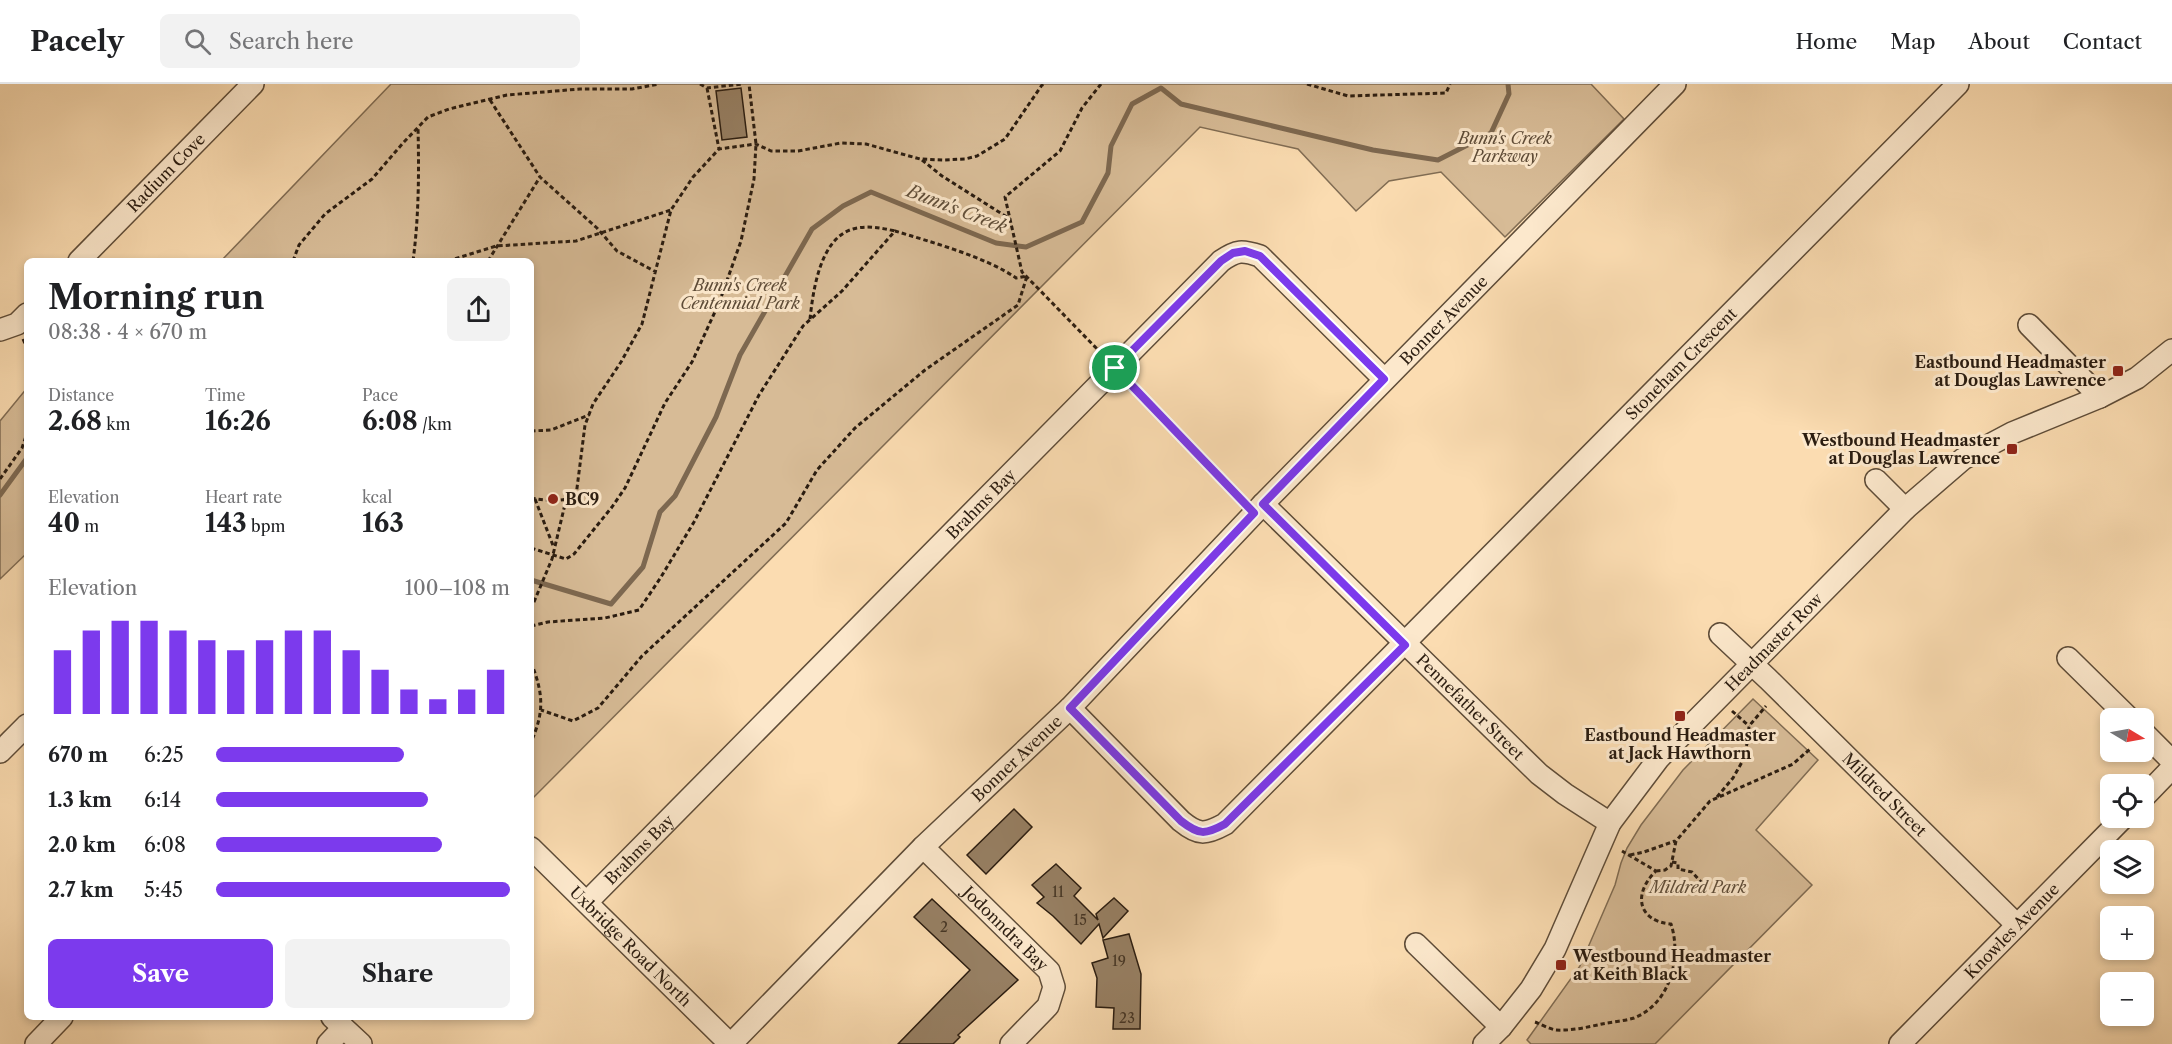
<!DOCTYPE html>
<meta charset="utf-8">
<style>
body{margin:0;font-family:"Libre Caslon Text",serif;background:#f2f2f2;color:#202124;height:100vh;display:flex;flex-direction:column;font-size:22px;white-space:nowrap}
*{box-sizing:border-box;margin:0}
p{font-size:20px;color:#757577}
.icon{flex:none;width:33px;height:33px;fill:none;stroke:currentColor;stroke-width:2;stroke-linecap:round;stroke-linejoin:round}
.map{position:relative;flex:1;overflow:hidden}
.side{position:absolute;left:24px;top:174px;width:510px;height:762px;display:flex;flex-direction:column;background:#fff;border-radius:9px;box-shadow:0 3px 9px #0003}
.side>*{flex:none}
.needle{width:39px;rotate:100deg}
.buttons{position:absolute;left:2100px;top:624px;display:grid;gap:12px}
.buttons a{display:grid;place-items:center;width:54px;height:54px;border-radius:9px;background:#fff;box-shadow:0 3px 9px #0003;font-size:30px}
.pin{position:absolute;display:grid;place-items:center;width:51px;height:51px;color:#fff;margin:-26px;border:3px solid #fff;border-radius:50%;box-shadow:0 2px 6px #0007}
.round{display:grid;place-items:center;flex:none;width:63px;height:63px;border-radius:9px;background:#f2f2f2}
.headline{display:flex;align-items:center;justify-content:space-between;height:102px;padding:0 24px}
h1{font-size:33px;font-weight:700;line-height:45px}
.metrics{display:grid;grid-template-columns:repeat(3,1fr);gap:9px;height:102px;padding:6px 24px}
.metrics div{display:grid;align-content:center}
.metrics b{font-size:26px;font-weight:700}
.metrics small{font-size:16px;font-weight:400}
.metrics p{font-size:16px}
.chart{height:168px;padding:12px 24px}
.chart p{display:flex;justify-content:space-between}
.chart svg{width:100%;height:108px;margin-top:6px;stroke:#7c3aed;stroke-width:6}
.button{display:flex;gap:12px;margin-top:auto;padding:12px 24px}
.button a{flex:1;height:69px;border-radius:9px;background:#7c3aed;color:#fff;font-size:24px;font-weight:700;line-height:69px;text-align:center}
.button a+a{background:#f2f2f2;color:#202124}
ul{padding:0 24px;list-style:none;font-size:20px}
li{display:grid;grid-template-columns:96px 72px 1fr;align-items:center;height:45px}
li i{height:15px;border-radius:8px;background:#7c3aed}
header{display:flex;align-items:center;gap:36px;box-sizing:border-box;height:84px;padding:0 30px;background:#fff;border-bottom:2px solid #e0e0e0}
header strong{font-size:28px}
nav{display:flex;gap:33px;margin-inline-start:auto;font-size:21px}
.search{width:420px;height:54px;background:#f2f2f2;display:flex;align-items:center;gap:15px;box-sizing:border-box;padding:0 21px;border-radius:9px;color:#757577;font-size:22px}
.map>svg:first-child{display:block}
.green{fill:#d7bb96;stroke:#806c53;stroke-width:1.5}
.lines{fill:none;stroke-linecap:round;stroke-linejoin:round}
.stream{stroke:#7d6850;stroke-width:5}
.building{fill:#978064;stroke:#2a1c10;stroke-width:1.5}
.minor-casing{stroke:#5e4c38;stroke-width:24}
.path{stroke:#2a1c10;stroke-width:3;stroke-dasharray:4.5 3;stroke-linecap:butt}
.minor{stroke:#fce8cc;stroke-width:21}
.route-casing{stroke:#fff;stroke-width:12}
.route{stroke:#7c3aed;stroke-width:8}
.poi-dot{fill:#8f2418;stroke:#fce8cc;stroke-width:2}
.labels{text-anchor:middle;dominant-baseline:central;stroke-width:6;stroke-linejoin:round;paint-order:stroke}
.number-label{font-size:14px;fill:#453525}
.park-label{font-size:16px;font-style:italic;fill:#5e4c38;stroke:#fce8cc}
.street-label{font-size:16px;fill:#2a1c10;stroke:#fce8cc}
.poi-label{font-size:16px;font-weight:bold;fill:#2a1c10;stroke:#fce8cc;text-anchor:end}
.water-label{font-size:18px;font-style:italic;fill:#614f3a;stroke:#fce8cc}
</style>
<header>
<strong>Pacely</strong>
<div class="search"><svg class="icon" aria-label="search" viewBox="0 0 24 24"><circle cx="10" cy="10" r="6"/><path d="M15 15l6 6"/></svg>Search here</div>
<nav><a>Home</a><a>Map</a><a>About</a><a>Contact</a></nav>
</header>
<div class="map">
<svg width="2172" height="960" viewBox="0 0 2172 960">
<rect width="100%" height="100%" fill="#fbdcb1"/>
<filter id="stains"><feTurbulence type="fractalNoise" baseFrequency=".00333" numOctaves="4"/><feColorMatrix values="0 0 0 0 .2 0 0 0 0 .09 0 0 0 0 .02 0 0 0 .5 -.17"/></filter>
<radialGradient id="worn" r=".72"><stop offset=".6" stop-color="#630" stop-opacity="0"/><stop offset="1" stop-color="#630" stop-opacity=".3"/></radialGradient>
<path class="green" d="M391,0H1591L1624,35L1505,153L1441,88L1389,97L1356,127L1298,65L1200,43L531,716V177H221Z
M27,304V469L0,495V337Z
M1753,615L1818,676L1756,746L1812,801L1655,960H1531L1527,956L1580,882L1615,801L1621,779L1627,764L1641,741L1683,686Z"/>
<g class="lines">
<path class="stream" d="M0,411L27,374
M531,496L611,520L643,483L660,428L675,412L716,333L740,271L812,145L843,122L871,108L996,159L1026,163L1082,138L1108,89L1111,62L1132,20L1161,4L1181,20L1373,66L1438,76L1491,49L1509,10L1508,0"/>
</g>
<path class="building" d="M741,4L747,53L722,56L716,7Z
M1014,725L1032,743L986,790L967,771Z
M1056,780L1081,804L1074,812L1098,836L1096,830L1114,814L1128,827L1103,854L1099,840L1081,860L1053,832L1037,819L1044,813L1032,801Z
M932,815L1018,896L958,951L960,953L953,960H898L970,886L914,833Z
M1129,850L1141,890L1140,945H1113L1114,924L1096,923L1097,894L1092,879L1108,874L1103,856Z"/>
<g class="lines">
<g class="minor-casing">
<g id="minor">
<path id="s1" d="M79,177L253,0"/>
<path d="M2029,241L2100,313"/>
<path d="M0,246L17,240L27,230"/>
<path d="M1876,396L1905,425"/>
<path id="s2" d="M1263,420L1539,690L1565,710L1610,739"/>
<path id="s3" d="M1720,550L1768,595L2017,841"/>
<path d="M2068,574L2129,634"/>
<path id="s4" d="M1070,624L1181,737C1198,751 1205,751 1225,740L1958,0"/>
<path d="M2144,649L2172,677"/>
<path d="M0,668L27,641"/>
<path d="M2144,713L2172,684"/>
<path id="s5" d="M923,763L1049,887L1054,903L1048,922L1011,960"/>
<path id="s6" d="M531,764L730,960"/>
<path id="s7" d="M587,818L1221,177C1237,166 1242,166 1260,172L1384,295"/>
<path d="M1416,860L1501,943"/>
<path d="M332,933L361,960"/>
<path d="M36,960L62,933"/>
<path d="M328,960L343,944"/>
<path id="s8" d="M731,960L923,763L1070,624L1263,420L1675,0"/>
<path id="s9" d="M1484,960L1501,943L1531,905L1555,865L1610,739L1659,674L1905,425L1963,375L2012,349L2100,313L2137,294L2172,266"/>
<path id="s10" d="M1900,960L2123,734"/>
</g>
</g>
<path class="path" d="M700,0L707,4L742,0
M1101,0L1082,24L1060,67L1005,113L1022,188L1103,271
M1307,0L1348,12L1446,9L1450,0
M707,4L719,65
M490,16L540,93L597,144L617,167L656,188
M922,76L942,92L1010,135
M293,177L299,161L325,130L372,95L403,59L428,33L449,25L507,11L580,5H632L659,0
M413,177C419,132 419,88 418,43
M448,177L496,162L576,157L671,126
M488,177L540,93
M810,235C813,207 820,154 853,145C867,141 881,144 895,147
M23,255L27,264
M1129,298L1242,417
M531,347L551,346L589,331
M0,395L22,364L27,349
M531,414C547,417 561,418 576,412L585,341L593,320L621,278L642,240L671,126L693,93L719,65L756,60L771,67H798L841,59L866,60L920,75L943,76L965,75L977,72L1005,55L1042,1L1046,0
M535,415L554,464
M531,464L566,475L574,470L612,423L625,404L665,319L692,278L719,219L741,157L754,95L756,60L749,0
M531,525L552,475L566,416
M531,542L548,538L605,534L639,526L661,493L694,438L759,311L803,242L842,207L895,147C931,158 986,173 1016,194L1027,192L1018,221L925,286L855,344L817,386L786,439L642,572L598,624L573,637L541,626
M531,578C543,609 545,627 531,658
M1732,627L1749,642
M1717,713L1733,694L1742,678L1748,656L1749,642L1766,622
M1630,771L1644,768L1675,757
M1672,778L1678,779V785L1692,788L1703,800L1693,812
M1656,787L1665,786L1671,782L1676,757L1710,717L1793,680L1810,665
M1535,938C1541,940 1549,945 1556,946C1571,947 1588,943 1602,940C1612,938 1624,937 1634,934C1670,920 1682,874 1671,840C1637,837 1633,809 1656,787L1622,767"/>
<use href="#minor" class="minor"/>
</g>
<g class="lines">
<g class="route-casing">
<path id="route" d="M1245,167L1260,172L1384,295L1263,420L1405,561L1225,740C1205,751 1199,751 1181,737L1070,624L1254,429L1115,284L1221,177L1233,169Z"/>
</g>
<use href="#route" class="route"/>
</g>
<g class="poi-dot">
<rect x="2112" y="281" width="12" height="12" rx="3"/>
<rect x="2006" y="359" width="12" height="12" rx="3"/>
<circle cx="553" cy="415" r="6"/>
<rect x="1674" y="626" width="12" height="12" rx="3"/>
<rect x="1555" y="875" width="12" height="12" rx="3"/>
</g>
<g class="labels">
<g class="number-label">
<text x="1058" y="808">11</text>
<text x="1080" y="836">15</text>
<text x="944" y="843">2</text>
<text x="1119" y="877">19</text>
<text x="1127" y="934">23</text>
</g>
<g class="park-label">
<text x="1505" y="54">Bunn's Creek<tspan x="1505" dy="18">Parkway</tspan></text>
<text x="740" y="201">Bunn's Creek<tspan x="740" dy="18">Centennial Park</tspan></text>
<text x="1698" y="803">Mildred Park</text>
</g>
<g class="street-label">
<text stroke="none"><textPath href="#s1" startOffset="124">Radium Cove</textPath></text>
<text stroke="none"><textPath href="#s8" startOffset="1016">Bonner Avenue</textPath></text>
<text stroke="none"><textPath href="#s4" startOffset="855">Stoneham Crescent</textPath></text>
<text stroke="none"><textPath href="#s7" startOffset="560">Brahms Bay</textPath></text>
<text stroke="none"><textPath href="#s9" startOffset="501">Headmaster Row</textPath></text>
<text stroke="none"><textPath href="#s2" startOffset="290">Pennefather Street</textPath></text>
<text stroke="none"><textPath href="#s8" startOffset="404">Bonner Avenue</textPath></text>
<text stroke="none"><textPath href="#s3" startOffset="230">Mildred Street</textPath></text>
<text stroke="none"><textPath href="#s7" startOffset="74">Brahms Bay</textPath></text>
<text stroke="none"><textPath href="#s5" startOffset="116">Jodonndra Bay</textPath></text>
<text stroke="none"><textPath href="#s10" startOffset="159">Knowles Avenue</textPath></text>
<text stroke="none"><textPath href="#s6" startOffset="140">Uxbridge Road North</textPath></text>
</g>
<g class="poi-label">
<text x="2106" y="278">Eastbound Headmaster<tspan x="2106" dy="18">at Douglas Lawrence</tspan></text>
<text x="2000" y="356">Westbound Headmaster<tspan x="2000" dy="18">at Douglas Lawrence</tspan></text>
<text x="565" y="415" text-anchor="start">BC9</text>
<text x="1680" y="651" text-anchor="middle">Eastbound Headmaster<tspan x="1680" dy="18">at Jack Hawthorn</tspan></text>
<text x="1573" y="872" text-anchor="start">Westbound Headmaster<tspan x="1573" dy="18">at Keith Black</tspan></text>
</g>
<g class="water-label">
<text transform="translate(957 125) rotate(21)">Bunn's Creek</text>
</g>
</g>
<rect width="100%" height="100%" filter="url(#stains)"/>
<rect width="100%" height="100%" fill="url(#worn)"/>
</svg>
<div class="buttons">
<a><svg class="needle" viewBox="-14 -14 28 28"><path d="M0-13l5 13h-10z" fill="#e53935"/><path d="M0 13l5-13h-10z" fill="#757577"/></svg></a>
<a><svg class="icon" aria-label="locate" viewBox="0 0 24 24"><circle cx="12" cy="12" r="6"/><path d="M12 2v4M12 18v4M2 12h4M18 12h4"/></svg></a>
<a><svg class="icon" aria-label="layers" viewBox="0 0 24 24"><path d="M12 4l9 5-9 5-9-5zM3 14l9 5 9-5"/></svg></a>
<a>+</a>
<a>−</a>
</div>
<div class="pin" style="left:1115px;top:284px;background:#1e9e55"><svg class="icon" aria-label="arrive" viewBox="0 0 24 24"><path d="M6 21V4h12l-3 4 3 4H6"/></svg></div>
<section class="side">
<div class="headline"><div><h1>Morning run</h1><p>08:38 · 4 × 670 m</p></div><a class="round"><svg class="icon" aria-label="share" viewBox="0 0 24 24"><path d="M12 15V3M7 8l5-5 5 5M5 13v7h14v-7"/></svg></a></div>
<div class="metrics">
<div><p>Distance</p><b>2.68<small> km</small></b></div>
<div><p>Time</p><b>16:26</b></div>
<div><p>Pace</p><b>6:08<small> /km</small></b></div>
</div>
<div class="metrics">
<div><p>Elevation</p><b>40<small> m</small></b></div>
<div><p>Heart rate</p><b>143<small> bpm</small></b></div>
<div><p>kcal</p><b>163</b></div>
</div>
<div class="chart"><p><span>Elevation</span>100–108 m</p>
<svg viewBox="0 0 160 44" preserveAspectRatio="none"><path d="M5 44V18M15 44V10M25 44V6M35 44V6M45 44V10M55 44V14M65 44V18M75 44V14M85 44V10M95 44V10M105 44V18M115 44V26M125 44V34M135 44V38M145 44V34M155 44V26"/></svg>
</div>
<ul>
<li><b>670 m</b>6:25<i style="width:64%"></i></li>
<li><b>1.3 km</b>6:14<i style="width:72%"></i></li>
<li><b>2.0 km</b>6:08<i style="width:77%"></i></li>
<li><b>2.7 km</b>5:45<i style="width:100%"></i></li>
</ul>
<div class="button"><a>Save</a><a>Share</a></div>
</section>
</div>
